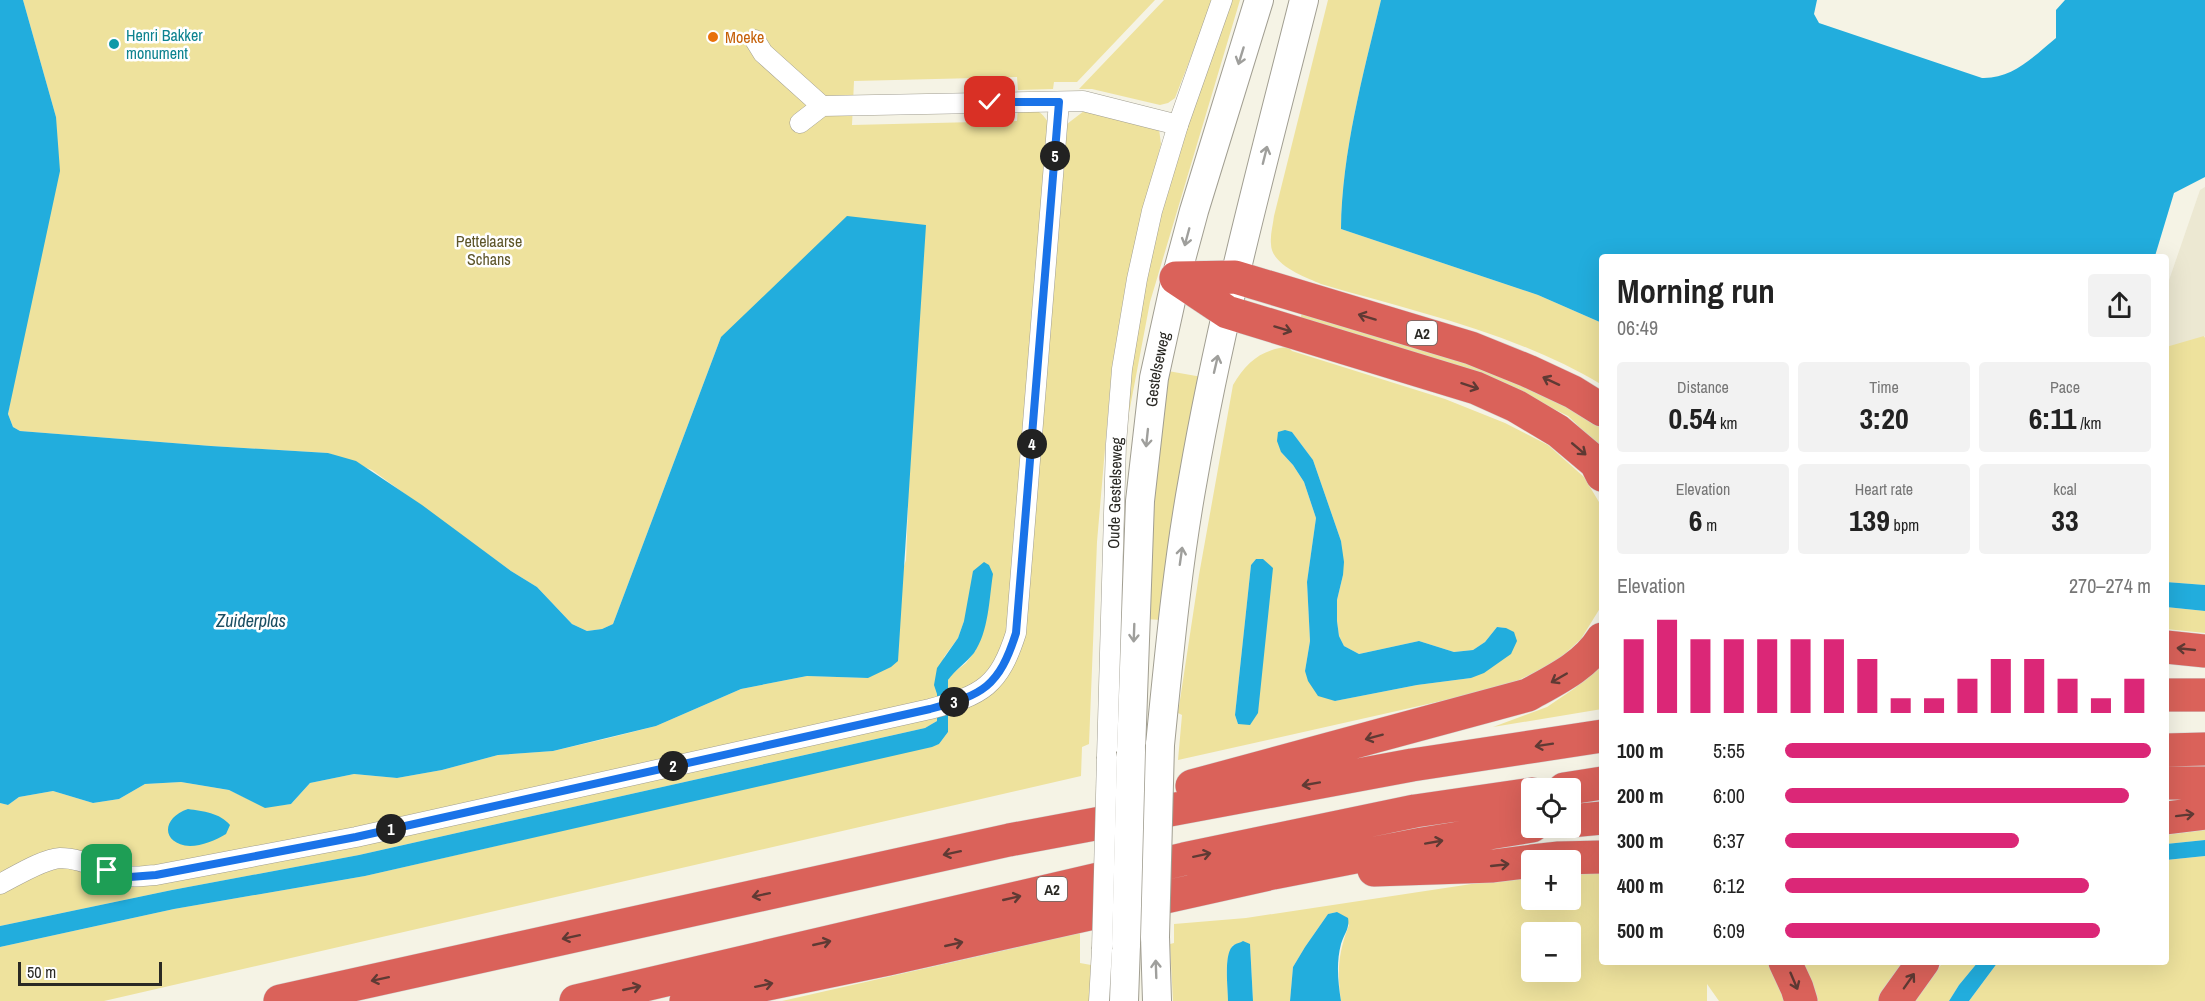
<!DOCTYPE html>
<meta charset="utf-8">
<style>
body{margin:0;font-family:"Archivo Narrow",sans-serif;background:#f2f2f2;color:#222;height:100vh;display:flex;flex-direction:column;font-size:22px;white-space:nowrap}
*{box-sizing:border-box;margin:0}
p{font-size:20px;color:#767676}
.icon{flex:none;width:33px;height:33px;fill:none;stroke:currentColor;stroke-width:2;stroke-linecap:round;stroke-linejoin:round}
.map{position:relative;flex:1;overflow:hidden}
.drawer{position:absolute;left:1599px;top:254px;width:570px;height:711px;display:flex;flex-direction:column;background:#fff;border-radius:6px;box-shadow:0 6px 24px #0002}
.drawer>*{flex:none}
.buttons{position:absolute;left:1521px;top:778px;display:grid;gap:12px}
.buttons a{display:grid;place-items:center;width:60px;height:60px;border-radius:6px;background:#fff;box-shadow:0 6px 24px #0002;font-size:30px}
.scale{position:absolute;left:18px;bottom:15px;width:144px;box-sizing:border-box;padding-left:6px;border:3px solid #2a2924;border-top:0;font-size:16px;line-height:21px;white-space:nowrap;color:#2a2924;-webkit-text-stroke:4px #fff;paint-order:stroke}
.pin{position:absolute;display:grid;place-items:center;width:51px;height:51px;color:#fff;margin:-26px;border-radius:12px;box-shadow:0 3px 9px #0006}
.km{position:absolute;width:30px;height:30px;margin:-15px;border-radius:50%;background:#222;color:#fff;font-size:16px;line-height:30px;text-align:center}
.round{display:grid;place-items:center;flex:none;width:63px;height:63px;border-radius:6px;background:#f2f2f2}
.head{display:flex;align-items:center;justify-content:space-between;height:102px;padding:0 18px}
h1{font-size:33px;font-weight:700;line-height:45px}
.figures{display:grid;grid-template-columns:repeat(3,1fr);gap:9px;height:102px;padding:6px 18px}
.figures div{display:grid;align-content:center;border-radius:6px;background:#f2f2f2;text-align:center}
.figures b{font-size:30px;font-weight:700}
.figures small{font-size:16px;font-weight:400}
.figures p{font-size:16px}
.chart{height:168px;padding:12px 18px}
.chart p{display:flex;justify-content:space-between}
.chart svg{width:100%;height:108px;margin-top:6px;stroke:#db2777;stroke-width:6}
ul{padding:0 18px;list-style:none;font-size:20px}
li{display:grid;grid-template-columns:96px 72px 1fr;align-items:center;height:45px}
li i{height:15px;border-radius:8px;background:#db2777}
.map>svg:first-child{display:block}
.built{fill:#ece8d2}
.green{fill:#eee29d;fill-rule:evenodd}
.water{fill:#22addd}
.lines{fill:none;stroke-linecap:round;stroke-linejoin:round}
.street-casing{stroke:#a19e91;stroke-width:21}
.secondary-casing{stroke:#a19e91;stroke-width:30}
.highway-casing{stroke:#d4d4d3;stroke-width:34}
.street{stroke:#fff;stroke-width:20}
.secondary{stroke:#fff;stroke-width:28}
.highway{stroke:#da625a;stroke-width:33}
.street-bridge-casing{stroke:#a19e91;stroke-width:21;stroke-linecap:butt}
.secondary-bridge-casing{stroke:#a19e91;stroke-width:30;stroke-linecap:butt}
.street-bridge{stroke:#fff;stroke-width:20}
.secondary-bridge{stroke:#fff;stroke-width:28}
.oneway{stroke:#9f9f9c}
.oneway2{stroke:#5f3a34}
.route-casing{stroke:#fff;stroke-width:12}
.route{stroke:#1a73e8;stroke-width:8}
.food-dot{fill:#e8710a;stroke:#fff;stroke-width:2}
.culture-dot{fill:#0f9aa8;stroke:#fff;stroke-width:2}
.labels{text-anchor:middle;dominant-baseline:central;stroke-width:5;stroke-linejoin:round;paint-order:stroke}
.shield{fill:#fff;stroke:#6a6966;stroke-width:1.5}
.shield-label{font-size:15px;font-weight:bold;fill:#2a2924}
.culture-label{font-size:16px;fill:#0d838f;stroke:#fff;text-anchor:start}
.food-label{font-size:16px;fill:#c56008;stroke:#fff;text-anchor:start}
.park-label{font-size:16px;fill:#5d5529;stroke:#fff}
.street-label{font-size:16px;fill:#2a2924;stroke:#fff}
.water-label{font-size:18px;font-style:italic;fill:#1b4f63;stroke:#fff}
</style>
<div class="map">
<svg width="2205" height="1001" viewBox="0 0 2205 1001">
<rect width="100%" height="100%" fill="#f5f3e5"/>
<path class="built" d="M2205,187V336L2166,353V289L2200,190Z"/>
<path class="green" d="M23,0H1155L1077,82H1054L1053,89L1018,90L1017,77L854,81L852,125L1017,121L1018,108C1033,109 1039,108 1048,122L1018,526L1004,653L992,671L969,689L948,696V680L952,674L966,663L976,650L964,621L958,638L944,657L937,700L355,831L129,870L86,856L0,878V803L8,805L19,797L53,791L93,803L119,799L145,784L181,782L229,790L265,807L291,804L310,783L354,774L397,778L442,770L498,755L553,751L609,738L656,726L741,689L807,676L868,678L906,560L908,508L721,337L613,624L602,629L587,631L572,624L537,587L511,571L372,470L328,453L211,446L20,431L13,427L8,414L56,117Z
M1164,0H1213L1175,98L1168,103L1160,105L1092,89H1079Z
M1226,0H1240L1150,302L1125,434L1127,370L1152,238Z
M1328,0H1381C1363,75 1342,152 1341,229L1538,295L1602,323V385C1516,333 1416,312 1321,284C1305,277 1271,265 1271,244C1270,235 1273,225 1274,216Z
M1084,111L1159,129L1161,144L1127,277L1112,367L1097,542L1089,744L1082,747L1081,776L104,1001H0V947L174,909L365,876L939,744L948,732L947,713L1014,659L1063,137L1067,124Z
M1302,312L1460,358L1602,422V449L1568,416L1519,392L1300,321Z
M2204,336L2205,338V585L2166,582V347Z
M1288,347L1292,351L1445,399L1505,423L1548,445L1584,477L1602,507V605L1581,639L1556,662L1519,680L1468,695L1178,760L1182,715L1178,713L1199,575L1233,385C1246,363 1261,349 1288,347ZM1292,432L1313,460L1341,541L1343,575L1337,600V621L1339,636L1344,646L1359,654L1419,641L1454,652L1473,650L1485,642L1497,627L1506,628L1471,678L1417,685L1335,701L1305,671L1310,641L1307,582L1316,518L1304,482L1293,465L1281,452ZM1256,559L1238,724L1235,715L1251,565Z
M1168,371L1202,377L1161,620L1146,619L1151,514Z
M2166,607L2205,611V633L2166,629Z
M1602,662V709L1493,727L1547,707L1575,688Z
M937,716V721L925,728L359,855L172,890L0,926V891C26,878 53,862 82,868C90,869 98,874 105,877Z
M2205,830V840L2166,844V835Z
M2205,856V1001H1969L1998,962H2166V860Z
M1602,872V962H1768L1782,992L1784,1001H1719L1707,984V1001H1341C1337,972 1338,953 1349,925L1337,912L1328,914L1305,947L1293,967L1290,1001H1253L1250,944L1233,945C1223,961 1228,983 1228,1001H1173L1170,944L1174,943V924L1246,918L1498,880L1531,878L1532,900H1570L1571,875ZM1532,933H1570V972H1532Z
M1080,933V963L1091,965L1090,1001H782Z
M1795,962H1908L1885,1001H1809Z
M1943,962H1978L1959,985L1949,1001H1914Z"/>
<path class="water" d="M0,0H23L56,117L60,171L8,414L13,427L20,431L211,446L328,453L356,461L422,505L511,571L537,587L572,624L587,631L602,629L613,624L721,337L847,216L926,225L898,661L891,667L868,678L807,676L741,689L656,726L553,751L498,755L442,770L397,778L354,774L310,783L291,804L265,808L229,790L181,782L145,784L119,799L93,803L53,791L19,797L8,805L0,803Z
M1381,0H1817L1814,14L1819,23L1982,78C2013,79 2034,56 2056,38V10L2065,0H2205V177L2174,193L2155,256H1602V323L1538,295L1341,229C1342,152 1363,75 1381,0Z
M1285,430L1292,432L1313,460L1341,541L1344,562L1343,575L1337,600V621L1339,636L1344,646L1359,654L1419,641L1454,652L1473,650L1485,642L1497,627L1506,628L1514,632L1517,641L1511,654L1484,673L1471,678L1417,685L1335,701L1318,696L1308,681L1305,671L1310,641L1307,582L1316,518L1304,482L1293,465L1281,452L1277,441L1278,432Z
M1256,559H1263L1273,568L1258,713L1250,725L1238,724L1235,715L1251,565Z
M984,562L989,565L993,574C989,599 989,631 974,653C966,663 955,670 948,680V732L939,744L932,747L365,876L174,909L0,947V926L172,890L359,855L925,728L937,721V694L934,685L937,668L958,638L964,621L973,571Z
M2166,582L2205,585V611L2166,607Z
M188,809C203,811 220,813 230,825L226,834C216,840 202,846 190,846C161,844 161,818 188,809Z
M2205,840V856L2166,860V844Z
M1337,912L1348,918C1350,928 1344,934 1341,944C1336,963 1338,982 1341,1001H1290L1293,967L1305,947L1328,914Z
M1243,941L1250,944L1253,1001H1228C1228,988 1223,952 1234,945C1237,943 1240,943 1243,941Z
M1978,962H1998L1969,1001H1949L1959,985Z"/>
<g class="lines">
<g class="street-casing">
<g id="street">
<path d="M755,40L763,53L822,106"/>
<path d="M800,123L822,106L1083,101L1178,125"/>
<path id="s1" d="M1107,757L1116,444L1122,369L1137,279L1152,211L1178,125L1222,0"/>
<path d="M0,884C16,876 43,859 60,858C85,858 104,873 128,876C137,878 147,875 156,875L356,837L930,709C983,695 999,686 1016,633L1059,102"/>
<path d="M1099,1001L1102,949"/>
</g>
</g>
<g class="secondary-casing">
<g id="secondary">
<path d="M1160,745C1169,656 1177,567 1193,479C1221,317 1264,159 1304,0"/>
<path id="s2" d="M1131,752L1140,501L1154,378L1176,278L1194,211L1259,0"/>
<path d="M1155,937L1157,1001"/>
<path d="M1124,1001L1126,944"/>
</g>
</g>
<g class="highway-casing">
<path id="highway" d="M1176,278L1227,312L1476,388L1516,406L1558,431L1596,463L1602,475
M1176,278L1235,277L1471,348L1528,371L1573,392L1602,410
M2166,647L2205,651
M2166,695H2205
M2166,750L2205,749
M2166,783H2205
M1192,786L1528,695C1555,680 1585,666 1602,639
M1564,789L1602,783
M2166,818L2205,813
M1570,821L1602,818
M1532,861L1559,858L1602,857
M1374,870L1493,866L1532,861
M1785,962L1797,988L1801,1001
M280,1001L1009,840L1412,765L1602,736
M576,1001L1184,859L1415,811L1532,794
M686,1001L888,959L1273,873L1422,844L1532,826
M1895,1001L1923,962"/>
</g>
<use href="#street" class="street"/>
<use href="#secondary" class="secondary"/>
<use href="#highway" class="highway"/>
<g class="street-bridge-casing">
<path id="street-bridge" d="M1102,949L1107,757"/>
</g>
<g class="secondary-bridge-casing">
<path id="secondary-bridge" d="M1155,937L1160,745
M1126,944L1131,752"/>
</g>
<use href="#street-bridge" class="street-bridge"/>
<use href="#secondary-bridge" class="secondary-bridge"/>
</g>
<defs><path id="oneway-shaft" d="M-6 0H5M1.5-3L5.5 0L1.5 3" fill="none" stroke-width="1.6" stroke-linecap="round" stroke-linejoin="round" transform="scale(1.5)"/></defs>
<g class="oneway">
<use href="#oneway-shaft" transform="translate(1241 56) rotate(107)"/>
<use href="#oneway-shaft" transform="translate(1265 155) rotate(-76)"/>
<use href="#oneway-shaft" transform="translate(1187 237) rotate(105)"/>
<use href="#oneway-shaft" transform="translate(1216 364) rotate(-77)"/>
<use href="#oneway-shaft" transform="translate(1147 438) rotate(96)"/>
<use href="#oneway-shaft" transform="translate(1181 556) rotate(-82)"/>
<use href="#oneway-shaft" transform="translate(1134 633) rotate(92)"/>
<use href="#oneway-shaft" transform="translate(1156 969) rotate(-92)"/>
</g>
<g class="oneway2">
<use href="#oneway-shaft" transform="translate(1367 317) rotate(-163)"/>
<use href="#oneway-shaft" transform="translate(1283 329) rotate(17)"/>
<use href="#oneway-shaft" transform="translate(1551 381) rotate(-155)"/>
<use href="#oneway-shaft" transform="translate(1470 386) rotate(18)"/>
<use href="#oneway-shaft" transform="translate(1579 449) rotate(40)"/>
<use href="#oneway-shaft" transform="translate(2186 649) rotate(-174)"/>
<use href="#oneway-shaft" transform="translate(1559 678) rotate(150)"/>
<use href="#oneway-shaft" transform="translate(1374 737) rotate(165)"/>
<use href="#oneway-shaft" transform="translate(1544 745) rotate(171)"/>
<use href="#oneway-shaft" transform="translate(1311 784) rotate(170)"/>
<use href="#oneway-shaft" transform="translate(2185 815) rotate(-7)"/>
<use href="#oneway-shaft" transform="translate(1434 842) rotate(-10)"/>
<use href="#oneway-shaft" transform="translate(952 853) rotate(168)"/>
<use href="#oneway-shaft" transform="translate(1202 855) rotate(-12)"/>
<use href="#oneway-shaft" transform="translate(1500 865) rotate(-6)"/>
<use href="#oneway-shaft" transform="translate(761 895) rotate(168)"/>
<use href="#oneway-shaft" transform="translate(1012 898) rotate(-13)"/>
<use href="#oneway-shaft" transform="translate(571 937) rotate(168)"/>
<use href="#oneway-shaft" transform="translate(822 943) rotate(-13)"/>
<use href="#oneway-shaft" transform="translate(954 944) rotate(-13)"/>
<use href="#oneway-shaft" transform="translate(380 979) rotate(168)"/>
<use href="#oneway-shaft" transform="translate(1794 981) rotate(67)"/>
<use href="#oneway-shaft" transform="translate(1909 981) rotate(-55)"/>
<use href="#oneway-shaft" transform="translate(764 985) rotate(-12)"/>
<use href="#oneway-shaft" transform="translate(632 988) rotate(-13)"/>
</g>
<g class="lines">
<g class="route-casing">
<path id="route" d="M107,870L130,877L156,875L356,837L930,709C983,695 999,687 1016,633L1059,102H990"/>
</g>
<use href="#route" class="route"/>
</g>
<circle class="food-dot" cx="713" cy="37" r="6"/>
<circle class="culture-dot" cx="114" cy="44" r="6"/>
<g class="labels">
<g class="shield">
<rect x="1407" y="321" width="30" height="24" rx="4.5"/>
<rect x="1037" y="877" width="30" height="24" rx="4.5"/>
</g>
<g class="shield-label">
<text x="1422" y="333">A2</text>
<text x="1052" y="889">A2</text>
</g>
<g class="culture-label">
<text x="126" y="35">Henri Bakker<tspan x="126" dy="18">monument</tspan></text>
</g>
<g class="food-label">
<text x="725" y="37">Moeke</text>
</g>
<g class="park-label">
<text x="489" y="241">Pettelaarse<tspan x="489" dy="18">Schans</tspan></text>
</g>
<g class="street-label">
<text stroke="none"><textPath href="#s2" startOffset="384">Gestelseweg</textPath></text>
<text stroke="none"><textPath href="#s1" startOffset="264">Oude Gestelseweg</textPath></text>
</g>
<g class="water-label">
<text x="251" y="620">Zuiderplas</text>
</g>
</g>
</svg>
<div class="buttons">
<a><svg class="icon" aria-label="locate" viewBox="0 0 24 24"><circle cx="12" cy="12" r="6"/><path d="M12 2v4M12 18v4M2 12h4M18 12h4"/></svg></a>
<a>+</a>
<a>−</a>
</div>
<div class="scale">50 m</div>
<div class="pin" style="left:107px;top:870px;background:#1e9e55"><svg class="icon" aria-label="arrive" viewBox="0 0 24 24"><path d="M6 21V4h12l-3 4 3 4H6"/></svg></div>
<div class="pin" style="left:990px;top:102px;background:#d93025"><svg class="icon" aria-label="check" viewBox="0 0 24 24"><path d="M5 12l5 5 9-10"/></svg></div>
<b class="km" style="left:391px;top:829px">1</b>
<b class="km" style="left:673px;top:766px">2</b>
<b class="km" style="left:954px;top:702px">3</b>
<b class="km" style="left:1032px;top:444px">4</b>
<b class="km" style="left:1055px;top:156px">5</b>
<section class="drawer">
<div class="head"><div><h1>Morning run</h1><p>06:49</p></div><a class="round"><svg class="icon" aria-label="share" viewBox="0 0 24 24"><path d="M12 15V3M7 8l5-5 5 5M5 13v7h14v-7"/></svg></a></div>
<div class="figures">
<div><p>Distance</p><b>0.54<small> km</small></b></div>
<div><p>Time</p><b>3:20</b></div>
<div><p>Pace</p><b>6:11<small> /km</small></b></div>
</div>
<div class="figures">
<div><p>Elevation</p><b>6<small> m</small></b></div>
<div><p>Heart rate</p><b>139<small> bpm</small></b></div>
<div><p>kcal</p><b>33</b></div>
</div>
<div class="chart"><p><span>Elevation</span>270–274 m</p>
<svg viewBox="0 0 160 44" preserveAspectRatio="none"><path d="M5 44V14M15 44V6M25 44V14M35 44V14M45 44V14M55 44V14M65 44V14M75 44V22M85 44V38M95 44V38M105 44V30M115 44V22M125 44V22M135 44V30M145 44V38M155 44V30"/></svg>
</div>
<ul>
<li><b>100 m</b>5:55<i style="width:100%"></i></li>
<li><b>200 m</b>6:00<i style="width:94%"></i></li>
<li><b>300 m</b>6:37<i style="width:64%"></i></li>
<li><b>400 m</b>6:12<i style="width:83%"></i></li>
<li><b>500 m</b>6:09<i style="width:86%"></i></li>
</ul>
</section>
</div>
